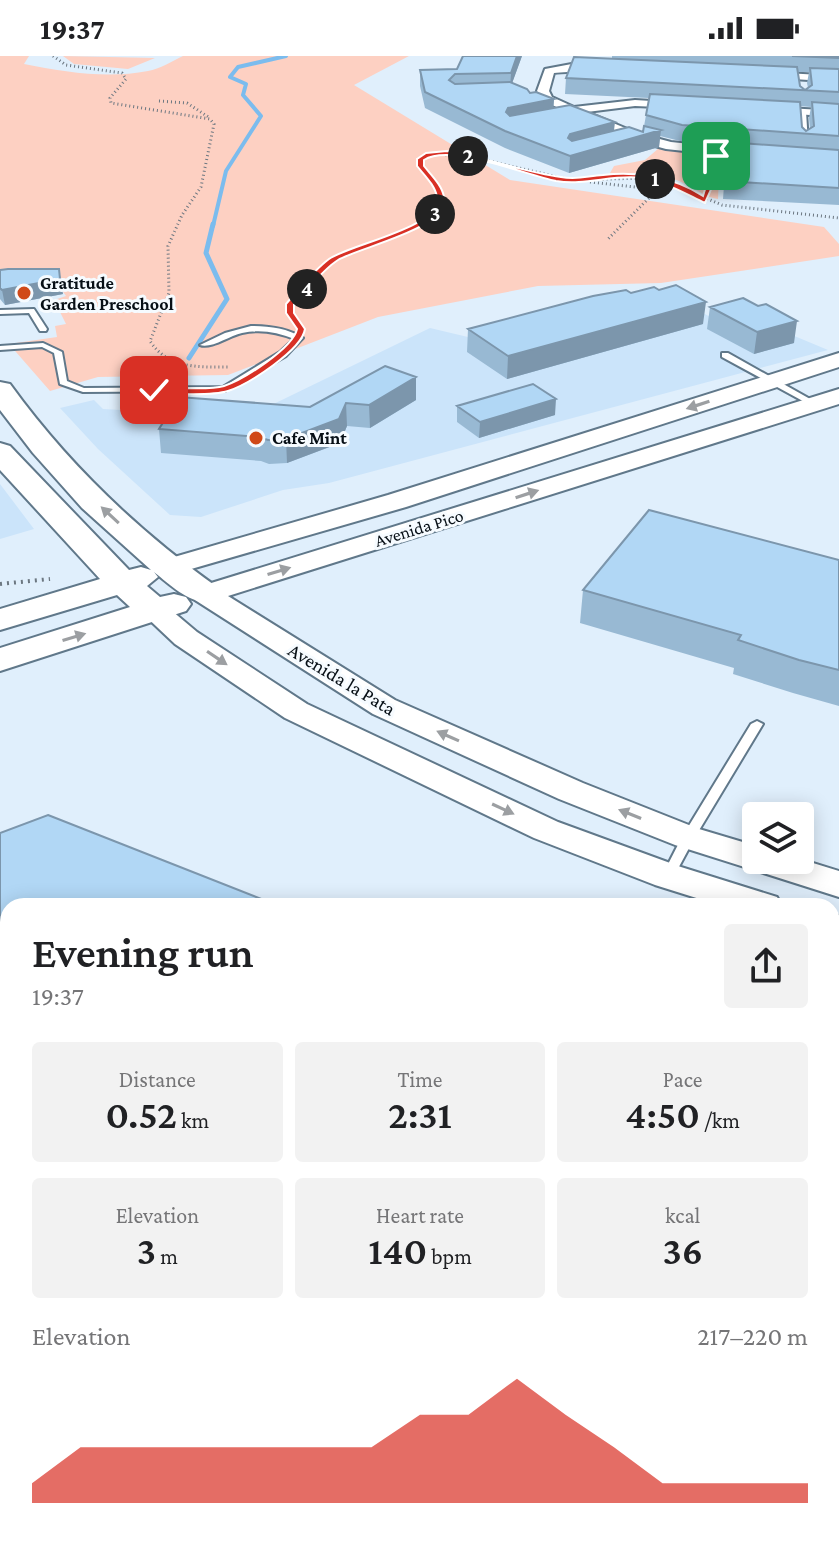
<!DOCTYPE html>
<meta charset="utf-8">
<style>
body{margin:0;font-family:"Crimson Pro",serif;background:#f2f2f2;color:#202124;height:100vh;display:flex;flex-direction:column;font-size:30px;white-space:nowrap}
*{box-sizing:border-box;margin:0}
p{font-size:26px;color:#757577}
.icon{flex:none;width:44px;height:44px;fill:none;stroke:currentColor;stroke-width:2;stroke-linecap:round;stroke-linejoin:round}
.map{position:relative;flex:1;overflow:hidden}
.panel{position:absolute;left:0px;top:842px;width:840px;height:648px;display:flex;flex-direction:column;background:#fff;border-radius:24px 24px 0 0;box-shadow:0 4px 20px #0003}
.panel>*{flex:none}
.tools{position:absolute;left:742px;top:746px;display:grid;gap:16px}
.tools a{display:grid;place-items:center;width:72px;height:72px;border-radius:8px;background:#fff;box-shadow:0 4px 20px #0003;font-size:40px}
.pin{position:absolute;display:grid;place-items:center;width:68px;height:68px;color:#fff;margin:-34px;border-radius:16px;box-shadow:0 4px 12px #0006}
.km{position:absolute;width:40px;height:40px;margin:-20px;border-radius:50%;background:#222;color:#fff;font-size:22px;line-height:40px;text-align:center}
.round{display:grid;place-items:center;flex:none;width:84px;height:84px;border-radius:8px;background:#f2f2f2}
.head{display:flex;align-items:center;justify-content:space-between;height:136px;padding:0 32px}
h1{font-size:44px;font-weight:600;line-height:60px}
.metrics{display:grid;grid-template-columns:repeat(3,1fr);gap:12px;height:136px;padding:8px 32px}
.metrics div{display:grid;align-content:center;border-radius:8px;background:#f2f2f2;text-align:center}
.metrics b{font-size:40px;font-weight:600}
.metrics small{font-size:22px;font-weight:400}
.metrics p{font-size:22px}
.chart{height:224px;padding:16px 32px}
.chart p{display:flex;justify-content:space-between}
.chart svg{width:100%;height:144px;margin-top:8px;fill:#d93025;opacity:.7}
.status{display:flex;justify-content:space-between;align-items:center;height:56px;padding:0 40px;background:#fff;direction:ltr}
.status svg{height:22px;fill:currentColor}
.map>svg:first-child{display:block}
.built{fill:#cbe4fa}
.green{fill:#fdd0c2}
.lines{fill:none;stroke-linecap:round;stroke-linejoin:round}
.stream-far1{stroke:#7bbcee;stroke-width:4}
.stream{stroke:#7bbcee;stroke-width:5}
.service-casing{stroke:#60788a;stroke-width:4}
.minor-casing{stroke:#60788a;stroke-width:4}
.secondary-casing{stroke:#60788a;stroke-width:4}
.trunk-casing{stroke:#60788a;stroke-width:4}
.path-far1{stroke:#6c7781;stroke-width:3;stroke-dasharray:1 3;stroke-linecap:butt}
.path{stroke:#6c7781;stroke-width:4;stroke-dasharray:2 5;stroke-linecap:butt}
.service{fill:#fff;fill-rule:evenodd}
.minor{fill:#fff;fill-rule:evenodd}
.secondary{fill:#fff;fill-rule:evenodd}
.trunk{fill:#fff;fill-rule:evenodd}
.wall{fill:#98b9d3;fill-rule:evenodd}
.shaded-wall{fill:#7c96ac}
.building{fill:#b1d7f5;stroke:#7c96ac;stroke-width:2}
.oneway{fill:#9c9fa2}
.route{fill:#d93025;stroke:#fff;stroke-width:2}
.poi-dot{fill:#d04918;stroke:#f6fbff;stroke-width:3}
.labels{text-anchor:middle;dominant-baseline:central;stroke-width:6;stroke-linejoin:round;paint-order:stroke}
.far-poi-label{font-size:18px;font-weight:bold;fill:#070f16;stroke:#f6fbff;text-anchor:start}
.far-street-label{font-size:18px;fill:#070f16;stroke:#f6fbff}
.street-label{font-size:20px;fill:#070f16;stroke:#f6fbff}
</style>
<div class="status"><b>19:37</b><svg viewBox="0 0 49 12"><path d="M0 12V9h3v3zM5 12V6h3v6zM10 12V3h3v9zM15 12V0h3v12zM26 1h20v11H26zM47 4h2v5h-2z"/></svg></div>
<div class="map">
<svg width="839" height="1490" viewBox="0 0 839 1490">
<rect width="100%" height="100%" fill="#e0effc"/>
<path class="built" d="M684,247L720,266L744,259L828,294L329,427L283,434L201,461L170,459L98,393L60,352L94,344L103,353L247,361L430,272L489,286Z
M0,428L34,473L0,483Z"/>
<path class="green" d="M0,0H29L24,8C64,16 108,23 148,15C160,13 172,5 183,0H409L354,29L510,124L824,171L839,188V200L661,227L538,230L378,261L228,319L98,321L50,335L9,288L57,281L55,270L66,268L54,244L66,240L56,226L0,219Z
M63,0L155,2L128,13L74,8Z
M659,92L720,100L718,143C704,141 700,135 688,129C665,117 636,117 610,117L614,110L645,104Z"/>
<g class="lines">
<path class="stream-far1" d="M213,170L226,115L261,60L243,39L246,28L230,21L238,11L286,0"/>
<path class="stream" d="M189,302L227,243L206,197L213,168"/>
<g class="service-casing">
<path id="service" d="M803,54L806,56L808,87L805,89L802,87L800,56Z
M34,253L47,273L46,275H40L29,257L0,258V254Z
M251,270C269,270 287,272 303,282L286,300L225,335L83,336L60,328L54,297L42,291L0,294V290L43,287L62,296L67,325L84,332L223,331L280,296L294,283C277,276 260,273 242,277C229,280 211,293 200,289L225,277Z
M722,297H728L819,348L812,350L722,301Z
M757,665L763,668L695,781L674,820L672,823H664L662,820L682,781L751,668Z
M0,943L8,945V971L5,977L0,978V961L4,955L0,954Z
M0,1089L5,1091L8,1096V1119L3,1118L0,1112Z
M832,1239L839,1240V1254L832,1253Z
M8,1339V1356L0,1359V1342Z
M832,1397L839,1400V1418L832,1415Z"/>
</g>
<g class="minor-casing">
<path id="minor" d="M577,7L603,8L608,11C598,17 569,15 554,17L549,35L552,41L574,51L635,44L685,47L687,49L681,52L635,50L587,56L637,77L671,86L757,95L763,99L757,103L666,93L629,83L543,45L537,35L545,13Z
M767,16L839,20V26L763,21V17Z
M770,51L839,55V61L766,56L764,54Z"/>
</g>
<g class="secondary-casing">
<path id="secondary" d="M839,297V311L406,451L167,520L157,518L153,512L157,506L388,439Z
M839,333V348L228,540L395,644L583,727L699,773L756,790V804L800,803L839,815V841L675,789L559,743L373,658L195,544L191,538L195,532Z
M155,546L165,549L197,576L307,648L558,766L681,811L777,841L782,850H722L655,829L534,782L285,662L175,588L140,555L145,549Z
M832,858L839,860V886L832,884Z"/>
</g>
<g class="trunk-casing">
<path id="trunk" d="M0,326L10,328C68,408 137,474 217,531L222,538L217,545C192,551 173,531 154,516L158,521L147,530L160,541L174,538L186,541L191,548L186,555L0,615V592L130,551L117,539L0,574V553L100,523L0,414V387L10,390L129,514L141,511L151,514L82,452L33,397L0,354Z"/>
</g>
<path class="path-far1" d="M53,0L66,9L122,17L126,23L110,42L111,47L210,63L214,68L201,131L182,159L168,190L169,237L150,285C168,313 198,311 228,311
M159,45L187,47L210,62
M699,111L693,117L710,129L705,145
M590,126L644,132L651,140L608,183
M295,265L290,257V248L332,204L430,164L440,142L436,130L420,110L421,103L434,98L468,100L570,124L647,122L668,126L722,149L839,162"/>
<path class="path" d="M0,528L50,523"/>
<use href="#service" class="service"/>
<use href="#minor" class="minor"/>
<use href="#secondary" class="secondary"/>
<use href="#trunk" class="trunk"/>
</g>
<path class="wall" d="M522,0L512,27L530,37L554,43L553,52L614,75L643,76L649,42L565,38L566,22L612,3V0H839V149L723,143L727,89L680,85L660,80L659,91L569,117L505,92L425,52L420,30V14L457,13ZM798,16H809L807,27L808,32L805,34L800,30ZM800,50L811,51L809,62L810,72L806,75L802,71Z
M0,214L63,238L5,249L0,243Z
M710,251L794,287L754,298L707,273Z
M703,268L507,323L467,296L468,273Z
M385,310L416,344L370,372L347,370L340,387L287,407L269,408L261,405L161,397L159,373L310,351Z
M457,350L555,359L479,382L457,366Z
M839,504V650L793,637L733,618L734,612L580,567L583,534Z
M0,777L8,850V928L0,925Z
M839,1262V1384H832V1300L836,1288L834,1276Z"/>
<path class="shaded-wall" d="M517,0H522L510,33L511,17Z
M554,43L553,59L507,69L506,56L508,52Z
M615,66L613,83L569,95L568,82L570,78Z
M661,74L659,91L569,117L570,100Z
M59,213L63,238L5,249L2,234Z
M706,246L703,268L507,323L508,300Z
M797,265L794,287L754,298L757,276Z
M416,321V344L370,372L369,349Z
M556,343L555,359L479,382L480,366Z
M346,347L347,370L340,387L287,407L286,383Z"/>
<path class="building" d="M463,0H517L511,17L455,18L449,24L455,28L510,26L527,33L530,37L536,36L554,43L508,52L506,56L510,60L570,49L615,66L570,78L568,82L572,85L629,71L643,76L644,70L661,74L570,100L505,75L425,36L420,14L457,13Z
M792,0H839V2Z
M574,1L797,11L800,30L805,34L812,29L810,12L839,13V36L566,22Z
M650,38L800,46L802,71L806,75L814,70L812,46L839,48V80L682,69L646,59Z
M727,86L839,94V132L725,125Z
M8,213H59L60,223L2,234L0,232V214Z
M676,229L706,246L508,300L468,273L593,240L626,234L631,237L654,231L659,234Z
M743,242L758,250L766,248L797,265L757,276L710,251Z
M385,310L416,321L369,349L346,347L339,363L286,383L268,384L259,381L159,373L179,341L310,351Z
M533,328L556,343L480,366L457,350Z
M649,454L839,504V614L799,604L738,584L741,579L583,534Z
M48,759L279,850H8V897L0,894V777Z
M832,1309L839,1310V1351L835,1350L832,1332Z
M8,1358V1482H88L90,1487L84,1490H0V1362Z
M832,1444L839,1446V1490H802L804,1482H832Z
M700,1482H744L742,1490H697Z"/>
<defs><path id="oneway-solid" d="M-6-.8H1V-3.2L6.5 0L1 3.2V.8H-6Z" transform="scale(2)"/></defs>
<g class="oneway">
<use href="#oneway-solid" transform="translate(698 349) rotate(162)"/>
<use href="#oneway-solid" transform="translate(527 438) rotate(-18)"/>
<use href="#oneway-solid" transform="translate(110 459) rotate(-137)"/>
<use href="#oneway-solid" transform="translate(279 515) rotate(-17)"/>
<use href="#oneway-solid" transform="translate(74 581) rotate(-17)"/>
<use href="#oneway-solid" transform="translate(217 602) rotate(34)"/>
<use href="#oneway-solid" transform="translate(448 680) rotate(-156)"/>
<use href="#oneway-solid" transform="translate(503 753) rotate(25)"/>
<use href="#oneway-solid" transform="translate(630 758) rotate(-158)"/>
</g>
<path class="route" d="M447,95C485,101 522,116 561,121C578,124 587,120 603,119C637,115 674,121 703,140L706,130L689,117L714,99L720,100L697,117L713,129L705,147C684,137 666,126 642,122C613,118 586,130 556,125C525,119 451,87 424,104V110C431,119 442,129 444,141C451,172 360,191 338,204C322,214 308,234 294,248V257L305,273C302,294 249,328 228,335C212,340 168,338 151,336L154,331C173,331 207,335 224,330C243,324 293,292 297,273L286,257V248C299,233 314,214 329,203C350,188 443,171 437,141C435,129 424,119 417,110V103L426,97Z"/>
<g class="poi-dot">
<circle cx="24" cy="237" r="8"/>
<circle cx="256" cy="382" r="8"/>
</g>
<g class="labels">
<g class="far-poi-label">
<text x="40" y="227">Gratitude<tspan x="40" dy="21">Garden Preschool</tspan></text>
<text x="272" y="382">Cafe Mint</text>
</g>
<g class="far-street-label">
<text transform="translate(419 472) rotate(-17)">Avenida Pico</text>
</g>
<g class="street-label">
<text transform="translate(342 623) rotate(31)">Avenida la Pata</text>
</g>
</g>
</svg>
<div class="tools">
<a><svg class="icon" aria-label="layers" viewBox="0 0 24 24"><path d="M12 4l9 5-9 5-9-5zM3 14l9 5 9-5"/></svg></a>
</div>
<div class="pin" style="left:716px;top:100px;background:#1e9e55"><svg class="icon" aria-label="arrive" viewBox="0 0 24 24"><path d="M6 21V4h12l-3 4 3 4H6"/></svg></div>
<div class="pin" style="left:154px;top:334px;background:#d93025"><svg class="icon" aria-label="check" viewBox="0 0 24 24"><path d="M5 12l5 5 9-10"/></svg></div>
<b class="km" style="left:655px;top:123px">1</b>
<b class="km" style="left:468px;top:100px">2</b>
<b class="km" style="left:435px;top:158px">3</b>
<b class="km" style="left:307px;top:233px">4</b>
<section class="panel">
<div class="head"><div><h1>Evening run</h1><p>19:37</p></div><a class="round"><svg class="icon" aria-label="share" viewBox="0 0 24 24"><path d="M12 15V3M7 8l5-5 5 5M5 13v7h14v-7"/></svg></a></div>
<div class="metrics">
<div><p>Distance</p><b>0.52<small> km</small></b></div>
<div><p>Time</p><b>2:31</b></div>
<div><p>Pace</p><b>4:50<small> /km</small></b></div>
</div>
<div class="metrics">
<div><p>Elevation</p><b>3<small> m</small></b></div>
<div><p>Heart rate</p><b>140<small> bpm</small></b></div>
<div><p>kcal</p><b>36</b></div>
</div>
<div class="chart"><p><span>Elevation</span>217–220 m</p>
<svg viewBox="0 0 160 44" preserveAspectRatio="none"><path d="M0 44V38L10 27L20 27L30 27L40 27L50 27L60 27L70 27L80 17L90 17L100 6L110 17L120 27L130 38L140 38L150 38L160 38V44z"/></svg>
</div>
</section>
</div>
